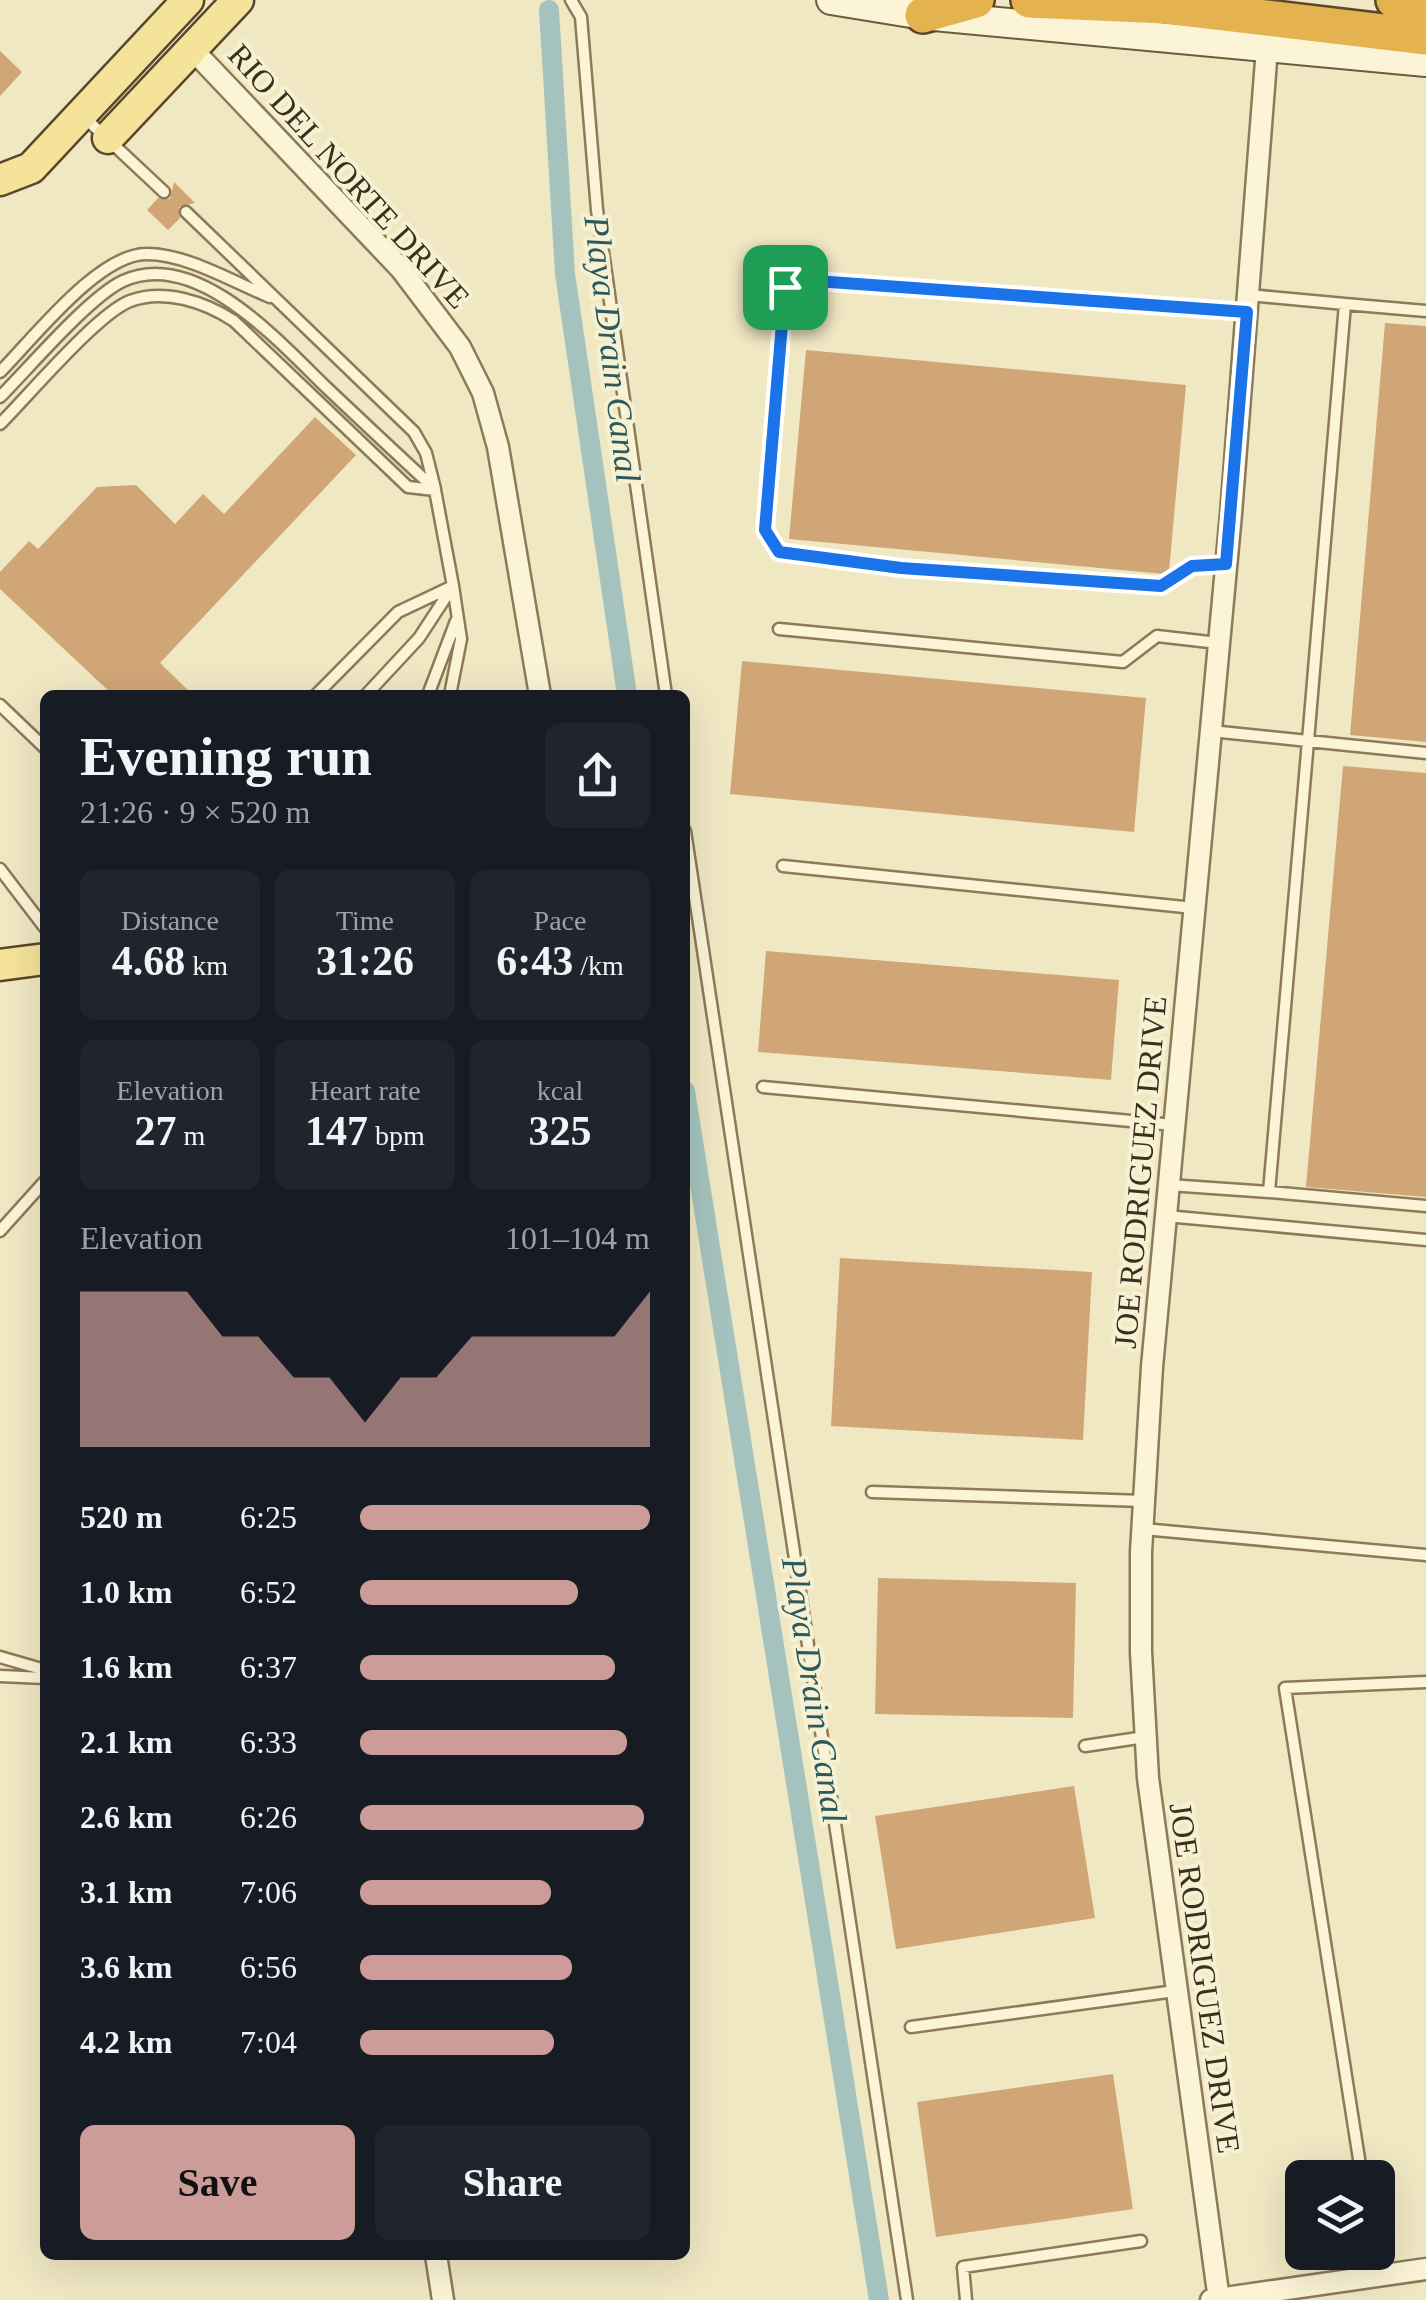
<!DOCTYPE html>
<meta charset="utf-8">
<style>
body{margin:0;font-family:"Times New Roman",serif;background:#20242c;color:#f1f3f6;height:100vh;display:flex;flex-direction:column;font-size:38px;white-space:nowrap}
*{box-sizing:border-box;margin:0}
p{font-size:32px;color:#9ea1a6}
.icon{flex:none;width:55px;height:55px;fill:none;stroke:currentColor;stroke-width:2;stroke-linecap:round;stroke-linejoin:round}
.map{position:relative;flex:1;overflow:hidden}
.drawer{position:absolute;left:40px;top:690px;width:650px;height:1570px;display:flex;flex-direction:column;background:#171b24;border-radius:15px;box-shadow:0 10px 40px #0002}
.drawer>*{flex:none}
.tools{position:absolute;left:1285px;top:2160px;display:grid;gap:20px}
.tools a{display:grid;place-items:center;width:110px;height:110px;border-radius:15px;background:#171b24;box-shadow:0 10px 40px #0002;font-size:50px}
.pin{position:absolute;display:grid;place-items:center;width:85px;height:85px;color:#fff;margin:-42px;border-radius:20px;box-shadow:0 5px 15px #0006}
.round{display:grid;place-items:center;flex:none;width:105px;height:105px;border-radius:15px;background:#20242c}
.headline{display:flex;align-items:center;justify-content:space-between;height:170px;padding:0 40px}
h1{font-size:55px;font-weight:800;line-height:75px}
.figures{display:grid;grid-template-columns:repeat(3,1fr);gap:15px;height:170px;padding:10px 40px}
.figures div{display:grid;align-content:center;border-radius:15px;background:#20242c;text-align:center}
.figures b{font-size:42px;font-weight:800}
.figures small{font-size:28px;font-weight:400}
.figures p{font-size:28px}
.chart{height:280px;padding:20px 40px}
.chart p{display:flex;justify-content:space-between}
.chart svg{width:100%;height:180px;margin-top:10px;fill:#cc9c98;opacity:.7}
.cta{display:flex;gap:20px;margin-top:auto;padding:20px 40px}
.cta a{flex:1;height:115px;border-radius:15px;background:#cc9c98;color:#111;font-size:40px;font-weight:800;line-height:115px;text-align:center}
.cta a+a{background:#20242c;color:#f1f3f6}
ul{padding:0 40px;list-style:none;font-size:32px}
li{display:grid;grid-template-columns:160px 120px 1fr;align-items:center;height:75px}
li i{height:25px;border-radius:12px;background:#cc9c98}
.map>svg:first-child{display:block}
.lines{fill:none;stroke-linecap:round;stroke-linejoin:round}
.canal{stroke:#a5c3be;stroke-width:20}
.building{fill:#d1a677}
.service-casing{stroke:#8c7a59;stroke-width:15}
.minor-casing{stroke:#8c7a59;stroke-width:25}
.secondary-casing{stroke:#6e5a3c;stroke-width:32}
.primary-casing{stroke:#59472d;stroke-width:35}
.motorway-casing{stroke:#59472d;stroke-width:40}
.service{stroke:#fbf4d7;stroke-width:10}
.minor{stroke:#fbf4d7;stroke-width:20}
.secondary{stroke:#fbf4d7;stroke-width:28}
.primary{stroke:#f5e399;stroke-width:30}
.motorway{stroke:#e4b350;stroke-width:35}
.route-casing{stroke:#fff;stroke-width:20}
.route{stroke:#1a73e8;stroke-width:12}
.labels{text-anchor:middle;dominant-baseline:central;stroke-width:8;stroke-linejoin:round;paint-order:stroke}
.street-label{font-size:32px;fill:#3b2f1e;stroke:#f7f1d3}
.water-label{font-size:35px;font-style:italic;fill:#2c595c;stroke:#f7f1d3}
</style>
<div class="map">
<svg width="1426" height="2300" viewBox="0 0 1426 2300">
<rect width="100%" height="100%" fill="#f0e8c3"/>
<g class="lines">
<path class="canal" d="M549,10L565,274L627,695
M685,1091L879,2300"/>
</g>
<path class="building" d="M0,51L22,72L0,96Z
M174,182L195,203L179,207L180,218L168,230L147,210L158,198L170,199Z
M1385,323L1426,326V742L1350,735Z
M806,350L1186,385L1169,571L1164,574L789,539Z
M315,417L356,455L160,663L193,695H113L0,589V572L29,541L38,549L97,487L136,485L175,524L203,494L224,514Z
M742,661L1146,698L1134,832L730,794Z
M1343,766L1426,773V1197L1306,1187Z
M766,951L1119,980L1111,1080L758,1052Z
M840,1258L1092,1272L1083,1440L831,1426Z
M878,1578L1076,1583L1073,1718L875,1714Z
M1074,1786L1095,1918L896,1949L875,1816Z
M1113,2074L1133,2209L936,2237L917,2102Z"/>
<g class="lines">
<g class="service-casing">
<path id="service" d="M571,0L581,17L597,210L666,695
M84,117L164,192
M186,212L414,432L426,453L435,489
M1345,304L1426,311
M0,372C33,339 99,253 147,254C187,254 233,282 270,297
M0,397C29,368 89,297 123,281C197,247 281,344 328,389C364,423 399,456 435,489
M0,424C29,395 97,314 130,301C164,288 205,302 234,321L408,487L435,490L453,586L419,638L366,695
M1226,564L1193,565L1161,587L901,568L779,552L765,530L785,287L802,281L1246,313
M779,629L1123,662L1157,636L1218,643
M316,695L398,612L453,586L461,639L450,695
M428,695L456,621
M0,705L45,748
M1211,731L1308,741L1345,304L1249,295
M685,831L907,2300
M783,866L1194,908
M0,869L45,928
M763,1087L1174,1125
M1169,1185L1269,1192L1308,741L1426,753
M1269,1192L1426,1206
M1166,1216L1426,1240
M0,1231L45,1181
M872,1492L1143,1501
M1143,1529L1426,1555
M0,1657L45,1670
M0,1676L45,1678
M1085,1746L1145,1737
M911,2027L1175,1991
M1362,2178L1285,1688L1426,1682
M1373,2252L1376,2276
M966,2300L963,2267L1141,2241"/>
</g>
<g class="minor-casing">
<path id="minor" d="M192,49L401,269L460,347L483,393L498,447L540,695
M436,2255L443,2300
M1211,2300L1426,2269
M1219,2300L1148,1778L1141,1652V1552L1152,1367L1231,514L1267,48"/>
</g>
<g class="secondary-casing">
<path id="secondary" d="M831,0L923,15L1426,62"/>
</g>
<g class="primary-casing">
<path id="primary" d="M108,138L238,0
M0,180L31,168L188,0
M0,965L45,959"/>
</g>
<g class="motorway-casing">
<path id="motorway" d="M1029,0L1165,6L1426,37
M1394,0L1426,3
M923,15L976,0"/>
</g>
<use href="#service" class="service"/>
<use href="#minor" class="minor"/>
<use href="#secondary" class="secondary"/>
<use href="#primary" class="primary"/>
<use href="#motorway" class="motorway"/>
</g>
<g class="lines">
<g class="route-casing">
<path id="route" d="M802,280L1247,312L1226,564L1192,566L1161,586L901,568L779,552L765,530L785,287Z"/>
</g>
<use href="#route" class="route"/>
</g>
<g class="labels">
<g class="street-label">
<text transform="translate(349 176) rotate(48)">RIO DEL NORTE DRIVE</text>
<text transform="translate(1140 1172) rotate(-85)">JOE RODRIGUEZ DRIVE</text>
<text transform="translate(1205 1978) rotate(82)">JOE RODRIGUEZ DRIVE</text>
</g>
<g class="water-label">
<text transform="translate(612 349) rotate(83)">Playa Drain Canal</text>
<text transform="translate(814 1690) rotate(81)">Playa Drain Canal</text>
</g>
</g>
</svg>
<div class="tools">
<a><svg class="icon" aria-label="layers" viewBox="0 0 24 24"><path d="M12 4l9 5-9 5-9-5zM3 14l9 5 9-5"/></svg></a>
</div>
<div class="pin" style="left:785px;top:287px;background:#1e9e55"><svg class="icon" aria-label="arrive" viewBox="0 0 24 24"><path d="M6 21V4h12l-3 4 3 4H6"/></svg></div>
<section class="drawer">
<div class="headline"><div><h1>Evening run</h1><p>21:26 · 9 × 520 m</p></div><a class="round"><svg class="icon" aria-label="share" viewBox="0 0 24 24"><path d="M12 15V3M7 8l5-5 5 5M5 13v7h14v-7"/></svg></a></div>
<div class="figures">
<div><p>Distance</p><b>4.68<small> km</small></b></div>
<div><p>Time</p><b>31:26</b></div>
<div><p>Pace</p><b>6:43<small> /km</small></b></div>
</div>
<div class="figures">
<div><p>Elevation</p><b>27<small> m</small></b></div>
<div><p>Heart rate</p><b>147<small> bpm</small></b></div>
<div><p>kcal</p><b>325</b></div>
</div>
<div class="chart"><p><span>Elevation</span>101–104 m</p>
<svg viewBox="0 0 160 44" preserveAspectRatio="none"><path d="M0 44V6L10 6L20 6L30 6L40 17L50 17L60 27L70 27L80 38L90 27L100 27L110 17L120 17L130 17L140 17L150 17L160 6V44z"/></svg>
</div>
<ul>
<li><b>520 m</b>6:25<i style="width:100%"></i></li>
<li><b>1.0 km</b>6:52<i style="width:75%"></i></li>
<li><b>1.6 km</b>6:37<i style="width:88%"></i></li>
<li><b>2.1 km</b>6:33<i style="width:92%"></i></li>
<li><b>2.6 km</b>6:26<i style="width:98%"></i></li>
<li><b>3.1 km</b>7:06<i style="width:66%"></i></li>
<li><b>3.6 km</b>6:56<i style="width:73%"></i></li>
<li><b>4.2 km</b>7:04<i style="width:67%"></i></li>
</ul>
<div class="cta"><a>Save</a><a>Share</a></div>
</section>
</div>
